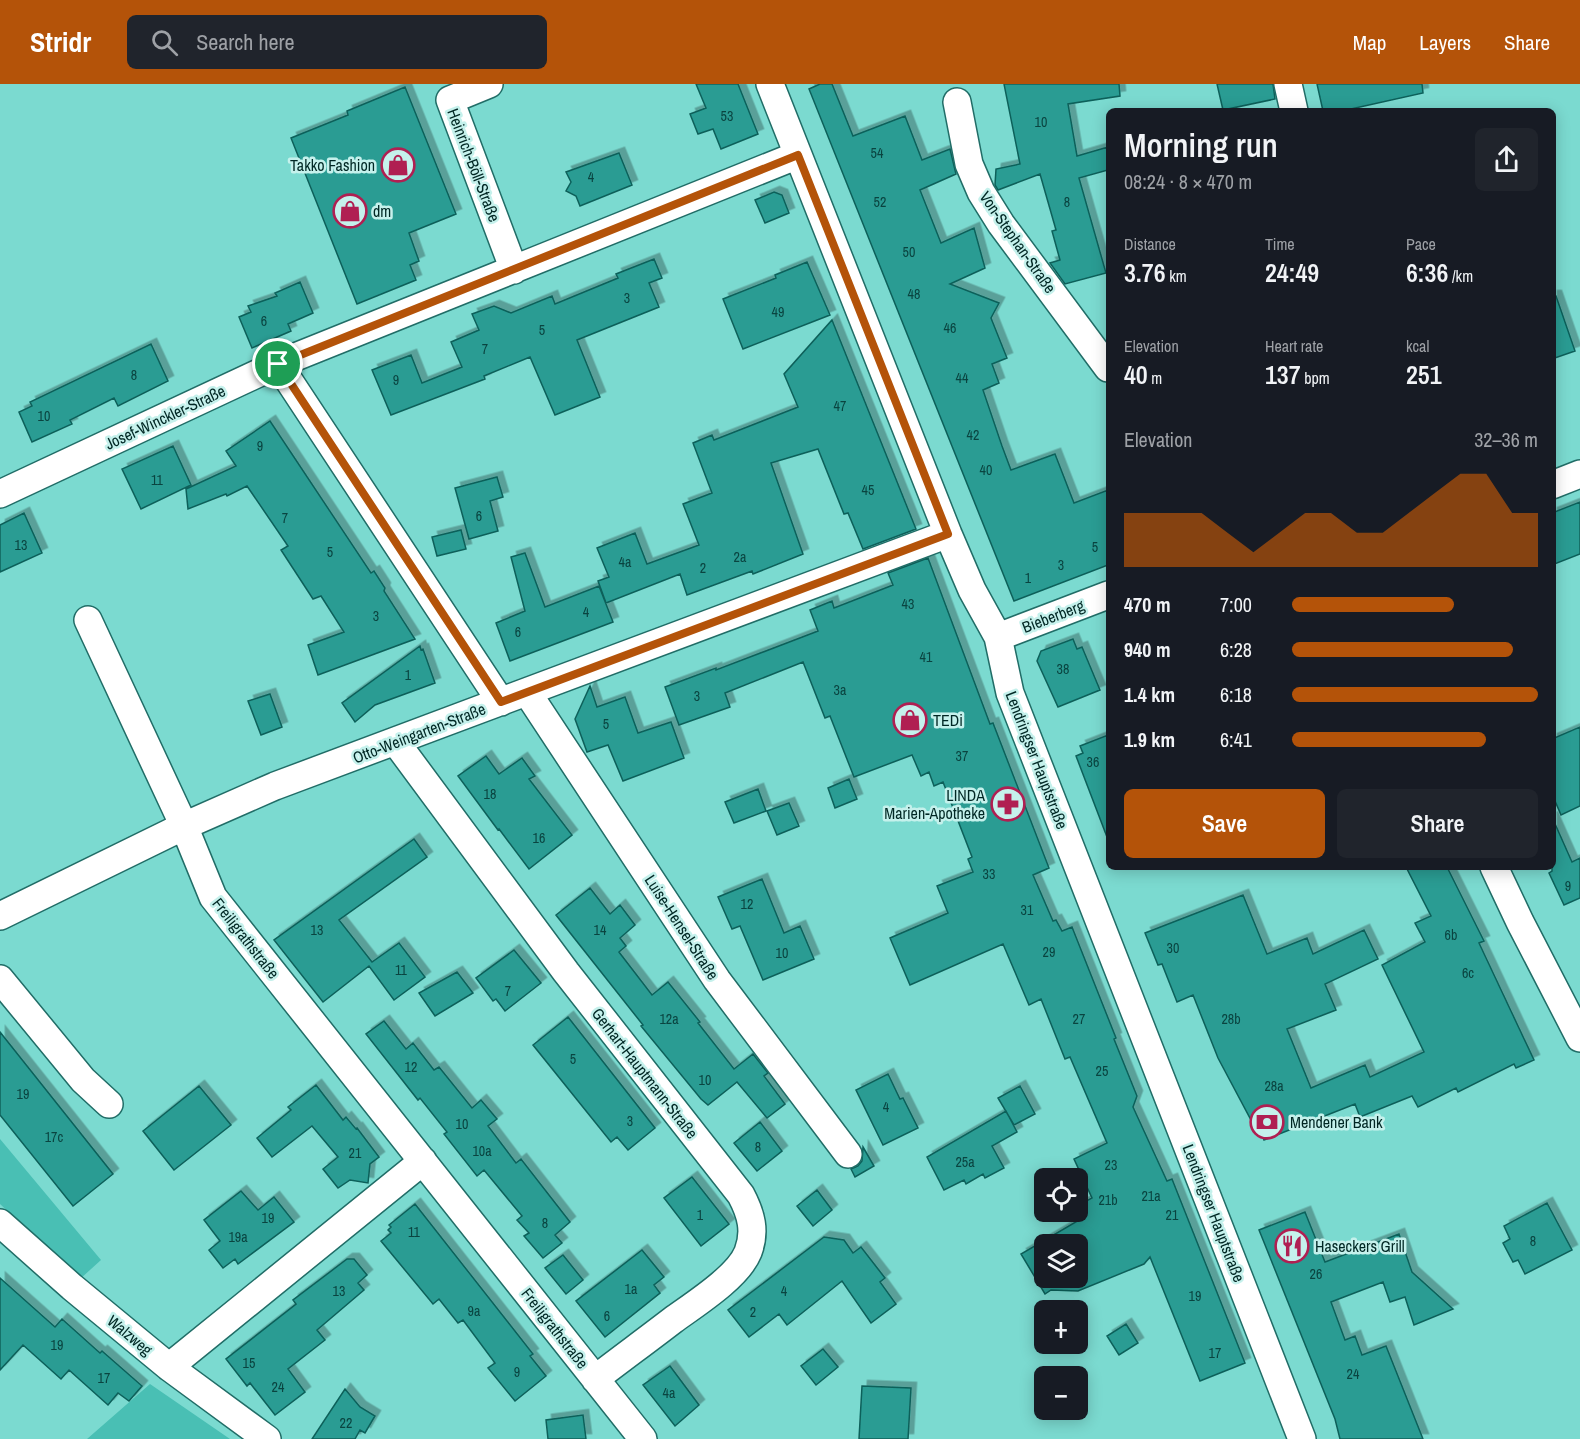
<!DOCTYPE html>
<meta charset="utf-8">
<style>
body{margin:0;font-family:"Archivo Narrow",sans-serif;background:#20242c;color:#f1f3f6;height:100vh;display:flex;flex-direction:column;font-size:22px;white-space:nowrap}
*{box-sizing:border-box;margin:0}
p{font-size:20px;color:#9ea1a6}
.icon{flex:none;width:33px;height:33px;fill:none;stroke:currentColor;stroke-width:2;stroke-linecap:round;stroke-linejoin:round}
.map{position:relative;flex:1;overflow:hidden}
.drawer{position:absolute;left:1106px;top:24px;width:450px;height:762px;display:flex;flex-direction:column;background:#171b24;border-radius:9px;box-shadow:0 3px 15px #0003}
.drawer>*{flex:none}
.controls{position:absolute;left:1034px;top:1084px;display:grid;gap:12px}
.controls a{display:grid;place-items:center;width:54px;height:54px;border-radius:9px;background:#171b24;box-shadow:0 3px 15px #0003;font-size:30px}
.pin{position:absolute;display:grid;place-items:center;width:51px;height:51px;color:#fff;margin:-26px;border:3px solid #fff;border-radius:50%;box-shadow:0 2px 6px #0007}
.round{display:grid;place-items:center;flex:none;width:63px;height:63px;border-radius:9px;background:#20242c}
.summary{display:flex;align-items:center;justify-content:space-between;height:102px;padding:0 18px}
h1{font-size:33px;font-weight:600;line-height:45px}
.metrics{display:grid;grid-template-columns:repeat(3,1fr);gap:9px;height:102px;padding:6px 18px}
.metrics div{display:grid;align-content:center}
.metrics b{font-size:26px;font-weight:600}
.metrics small{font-size:16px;font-weight:400}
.metrics p{font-size:16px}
.chart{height:168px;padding:12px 18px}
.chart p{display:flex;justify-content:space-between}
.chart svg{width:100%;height:108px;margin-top:6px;fill:#b45309;opacity:.7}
.primary-button{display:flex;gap:12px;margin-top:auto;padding:12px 18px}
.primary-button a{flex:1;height:69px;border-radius:9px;background:#b45309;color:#fff;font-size:24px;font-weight:600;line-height:69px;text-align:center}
.primary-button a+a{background:#20242c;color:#f1f3f6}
ul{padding:0 18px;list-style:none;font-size:20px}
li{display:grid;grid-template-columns:96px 72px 1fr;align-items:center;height:45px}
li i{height:15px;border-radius:8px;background:#b45309}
header{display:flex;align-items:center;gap:36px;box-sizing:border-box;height:84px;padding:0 30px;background:#b45309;color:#fff}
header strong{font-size:28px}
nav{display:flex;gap:33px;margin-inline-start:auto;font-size:21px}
.search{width:420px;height:54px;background:#20242c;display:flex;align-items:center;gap:15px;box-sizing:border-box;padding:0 21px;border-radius:9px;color:#9ea1a6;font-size:22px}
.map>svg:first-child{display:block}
.green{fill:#49bfb4}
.building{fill:#299c93;stroke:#0d605a;stroke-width:1.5;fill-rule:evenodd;filter:url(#shadow)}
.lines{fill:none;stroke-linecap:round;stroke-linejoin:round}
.street-casing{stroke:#216d67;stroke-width:30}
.street{stroke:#fff;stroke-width:27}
.route-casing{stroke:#fff;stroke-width:12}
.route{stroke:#b45309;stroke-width:8}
.labels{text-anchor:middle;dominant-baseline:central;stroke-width:5;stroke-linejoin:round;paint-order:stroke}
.number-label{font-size:14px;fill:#0a4440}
.poi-label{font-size:16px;fill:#002724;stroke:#c5f1ec;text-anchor:start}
.street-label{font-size:16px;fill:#002724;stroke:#c5f1ec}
</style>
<header>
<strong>Stridr</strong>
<div class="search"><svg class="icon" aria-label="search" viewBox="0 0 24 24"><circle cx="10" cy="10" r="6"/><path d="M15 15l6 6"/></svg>Search here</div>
<nav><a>Map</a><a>Layers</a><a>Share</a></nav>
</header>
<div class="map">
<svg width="1580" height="1355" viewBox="0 0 1580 1355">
<defs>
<filter id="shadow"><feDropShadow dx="5.5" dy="-5.5" stdDeviation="0" flood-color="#0004"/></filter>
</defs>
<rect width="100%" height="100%" fill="#7bdad0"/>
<path class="green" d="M0,1055L101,1176L80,1195L0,1120Z
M150,1300L230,1355H87Z"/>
<path class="building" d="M696,0H738L758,50L721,65L713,45L698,50L690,30L706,24Z
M820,0H832L853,52L905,32L922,76L950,65L956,90L920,106L941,159L974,144L985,184L950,200L999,219L991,234L1007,274L992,280L999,299L983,306L1002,362L1011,386L1055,370L1074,419L1108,406V481L1014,517L809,5Z
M1004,0H1119L1120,12L1068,20L1077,72L1108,63V86L1079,94L1106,189L1065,200L1050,179L1060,176L1052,147L1056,146L1040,90L998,106L995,101L996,85L1020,80Z
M1217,0H1273L1275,15L1223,26Z
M1317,0H1422L1423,9L1342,27H1323Z
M405,3L456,130L409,149L419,177L410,181L416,196L357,220L291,54L348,31L347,27Z
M619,69L632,101L580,122L576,112L566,107L571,98L566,88Z
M774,108L782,111L789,129L765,139L755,116Z
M654,175L662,194L649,199L659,223L577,256L600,313L555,331L530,273L484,292L485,295L391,331L372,286L411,271L422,299L462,283L451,258L479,246L472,230L494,222L511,229L552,212L555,220L618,194L616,190Z
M807,178L830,231L743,265L723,215L776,194L775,191Z
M300,198L313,229L288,240L291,247L252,264L239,233L251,228L248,222L277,212L275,209Z
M1552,212H1556L1575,267L1552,275Z
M832,236L916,445L863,465L848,429L844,430L818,365L771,379L803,470L753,490L752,487L687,511L680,490L606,519L598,497L609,493L597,464L635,449L647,480L699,461L683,420L712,409L693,359L712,351L714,356L798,323L784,290Z
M151,260L168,297L118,322L114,314L70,336L72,340L32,358L19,328L32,322L30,318Z
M270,337L371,489L374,487L385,504L384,507L415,555L318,591L308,561L344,548L321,512L313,515L281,466L288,462L247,402L227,412L226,410L188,425L186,405L236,382L226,367Z
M173,362L191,401L141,425L122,385Z
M497,393L503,413L490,417L498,447L469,455L455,404Z
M1580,418V470L1552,481V429Z
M24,429L42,469L0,488V441Z
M461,446L466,465L437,472L432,453Z
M525,469L545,523L599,502L613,538L510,577L496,539L525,527L511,473Z
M928,474L990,640L993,639L1049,784L1033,791L1053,837L1056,836L1062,847L1072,843L1116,954L1114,955L1137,1012L1133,1023L1167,1097L1172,1095L1245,1279L1200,1297L1150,1173L1144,1180L1078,1207L1051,1206L1045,1210L1021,1170L1086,1132L1079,1121L1092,1114L1074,1075L1107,1059L1070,973L1065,975L1041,915L1029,921L1003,860L910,901L890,854L948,829L937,802L973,788L968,775L972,773L943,698L934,702L929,688L921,692L912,671L854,693L830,632L825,634L803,578L725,609L730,623L679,641L665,603L716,584V586L818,547L810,526L832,517L834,524L893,501L888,489ZM1044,1161H1077V1194H1044Z
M1073,555L1077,565L1082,563L1100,606L1058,623L1037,577L1041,567Z
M420,562L421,566L423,565L435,599L375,621L355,638L342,619Z
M590,602L597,623L625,613L638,649L671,638L684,674L623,697L608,661L587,668L575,635Z
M270,610L282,643L261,651L248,617Z
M1580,643V722L1561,731L1552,710V655Z
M1108,651V753H1107L1076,672L1083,669L1080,662Z
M486,672L499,690L522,674L535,692L529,695L572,751L529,785L499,745L498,746L458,692Z
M849,695L857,715L835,724L828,704Z
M758,705L766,727L734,739L725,718Z
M789,719L799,742L777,751L767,727Z
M1552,733L1572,778L1580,774V814L1564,821L1549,789L1552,787Z
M414,755L427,773L339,836L372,878L399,859L425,893L394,916L369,882L323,918L274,856Z
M1406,783H1447L1484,857L1479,859L1534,976L1516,984L1514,980L1458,1008L1456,1004L1418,1023L1412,1012L1360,1033L1355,1020L1264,1056L1256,1034L1251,1036L1218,974L1193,911L1177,918L1162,880L1158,881L1145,849L1243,811L1267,870L1307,854L1313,870L1364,846L1378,875L1325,900L1336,926L1287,945L1311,1004L1365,981L1370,993L1424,968L1382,881L1425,858L1415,839L1431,832Z
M762,795L784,849L800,842L814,875L763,896L740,842L732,845L718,813Z
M590,804L610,830L620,821L635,841L620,854L626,862L619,868L652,911L668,898L700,938L698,939L734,985L753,970L768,989L764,992L785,1020L767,1034L737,998L708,1021L701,1015L641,942L643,941L556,831Z
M514,866L541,899L505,927L496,915L493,917L476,894Z
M457,888L473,909L435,932L419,909Z
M568,933L655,1044L628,1066L617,1053L611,1058L533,961Z
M384,937L406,965L413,959L434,986L439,983L472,1024L481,1016L497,1035L488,1042L516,1079L521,1075L570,1138L555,1151L562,1159L543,1174L524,1152L529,1149L517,1136L522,1132L484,1086L477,1092L444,1050L447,1048L420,1014L418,1016L366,950Z
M0,948L113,1090L73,1122L0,1031Z
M888,990L900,1015L903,1014L918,1044L883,1061L856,1006Z
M316,1001L343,1036L346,1033L356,1045L357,1044L379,1073L370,1080L368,1099L350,1096L338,1104L323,1085L338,1073L312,1042L272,1073L257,1054L291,1026L288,1023Z
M199,1002L231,1041L174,1086L143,1047Z
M1020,1002L1035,1030L1014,1041L998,1014Z
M1006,1027L1017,1048L992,1062L1004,1084L985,1094L983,1090L966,1100L964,1096L944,1106L927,1073Z
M760,1038L782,1067L757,1087L734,1059Z
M863,1063L874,1082L855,1093L851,1085L858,1082L862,1077Z
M692,1093L729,1140L701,1162L664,1114Z
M817,1106L832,1126L813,1142L797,1122Z
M241,1107L258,1126L274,1113L294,1138L238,1180L235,1175L223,1184L209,1166L220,1157L204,1136Z
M1547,1119L1572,1166L1525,1190L1518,1176L1513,1178L1503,1159L1510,1155L1504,1142Z
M415,1120L533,1270L530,1272L546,1292L515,1317L488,1284L495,1279L463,1236L458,1239L439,1215L433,1220L381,1157L391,1149L388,1146L391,1143L389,1141Z
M1305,1128L1325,1178L1399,1150L1412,1188L1453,1225L1414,1241L1405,1213L1390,1218L1383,1198L1331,1218L1345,1256L1355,1252L1362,1271L1386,1262L1423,1355H1340L1335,1335L1259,1146Z
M824,1153L844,1156L853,1169L861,1163L885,1194L880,1198L896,1220L871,1239L842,1197L787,1241L779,1230L749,1253L728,1226Z
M642,1166L664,1193L654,1201L660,1209L605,1253L576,1217Z
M563,1171L583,1196L566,1210L545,1184Z
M347,1175H354L367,1191L358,1199L364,1206L317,1246L325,1256L288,1285L305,1308L275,1331L250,1299L247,1302L226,1275L296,1220L293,1216Z
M0,1194L55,1243L62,1235L100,1269L102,1267L142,1302L129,1317L118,1309L108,1321L69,1286L61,1295L23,1261L0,1286Z
M1126,1240L1138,1259L1119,1271L1107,1252Z
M823,1265L838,1283L816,1301L801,1282Z
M670,1282L699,1321L675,1342L643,1301Z
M862,1302L911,1304L908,1355H859Z
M345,1305L360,1323L375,1332L365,1349L360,1346L355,1355H312Z
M583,1331L586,1355H548L546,1336Z"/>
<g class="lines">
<g class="street-casing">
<path id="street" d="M489,0L450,16L514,186
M770,0L948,450L972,506L998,553L1010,609L1302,1355
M1288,0L1294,27
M957,18L969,80L981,108L1001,140L1108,284
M278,280L501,618
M1552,401L1580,390
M0,410L278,280L798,71
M88,536L184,742L213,813L643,1355
M998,553L1108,511
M527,608L717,896L848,1070
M395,657L566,888L741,1111C751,1130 756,1147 748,1168C738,1193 695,1220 673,1236C647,1256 621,1275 595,1295
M1494,783L1520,838L1580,954
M0,832L184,742L275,702L948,450
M0,895L83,996L109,1020
M0,1139L72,1203L169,1283L267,1355
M169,1283L423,1077"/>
</g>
<use href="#street" class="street"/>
</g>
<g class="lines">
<g class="route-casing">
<path id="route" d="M798,71L948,450L501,618L278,280Z"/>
</g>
<use href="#route" class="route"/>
</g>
<defs>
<g id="shop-ring" transform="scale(1.725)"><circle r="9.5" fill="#c5f1ec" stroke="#b01f52" stroke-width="1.5"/><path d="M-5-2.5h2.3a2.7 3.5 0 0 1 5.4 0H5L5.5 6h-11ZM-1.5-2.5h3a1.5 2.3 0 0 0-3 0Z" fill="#b01f52"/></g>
<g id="pharmacy-ring" transform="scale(1.725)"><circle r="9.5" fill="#c5f1ec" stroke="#b01f52" stroke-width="1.5"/><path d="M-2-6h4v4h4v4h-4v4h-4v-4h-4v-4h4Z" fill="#b01f52"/></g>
<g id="bank-ring" transform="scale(1.725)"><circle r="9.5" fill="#c5f1ec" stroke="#b01f52" stroke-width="1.5"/><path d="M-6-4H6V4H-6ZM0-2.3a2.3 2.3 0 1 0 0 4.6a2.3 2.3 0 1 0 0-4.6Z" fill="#b01f52"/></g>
<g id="restaurant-ring" transform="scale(1.725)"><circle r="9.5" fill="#c5f1ec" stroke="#b01f52" stroke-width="1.5"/><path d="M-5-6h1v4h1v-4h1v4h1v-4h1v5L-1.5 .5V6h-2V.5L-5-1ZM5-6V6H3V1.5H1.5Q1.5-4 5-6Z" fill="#b01f52"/></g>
</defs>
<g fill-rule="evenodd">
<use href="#shop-ring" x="398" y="81"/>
<use href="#shop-ring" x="350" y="127"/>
<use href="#shop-ring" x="910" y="636"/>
<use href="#pharmacy-ring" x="1008" y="720"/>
<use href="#bank-ring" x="1267" y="1038"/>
<use href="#restaurant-ring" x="1292" y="1162"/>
</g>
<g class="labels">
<g class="number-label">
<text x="727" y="32">53</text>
<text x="1041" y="38">10</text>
<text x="877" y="69">54</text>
<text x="591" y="93">4</text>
<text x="880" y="118">52</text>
<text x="1067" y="118">8</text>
<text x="909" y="168">50</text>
<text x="914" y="210">48</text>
<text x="627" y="214">3</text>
<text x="778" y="228">49</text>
<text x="264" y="237">6</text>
<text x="950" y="244">46</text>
<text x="542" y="246">5</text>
<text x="485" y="265">7</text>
<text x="134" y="291">8</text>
<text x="962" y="294">44</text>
<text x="396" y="296">9</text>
<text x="840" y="322">47</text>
<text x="44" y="332">10</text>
<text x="973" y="351">42</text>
<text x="260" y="362">9</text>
<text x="986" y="386">40</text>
<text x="157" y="396">11</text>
<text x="868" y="406">45</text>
<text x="479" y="432">6</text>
<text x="285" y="434">7</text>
<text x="21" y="461">13</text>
<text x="1095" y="463">5</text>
<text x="330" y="468">5</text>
<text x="740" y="473">2a</text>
<text x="625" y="478">4a</text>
<text x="1061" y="481">3</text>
<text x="703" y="484">2</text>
<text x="1028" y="494">1</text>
<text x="908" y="520">43</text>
<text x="586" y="528">4</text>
<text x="376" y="532">3</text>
<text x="518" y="548">6</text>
<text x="926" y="573">41</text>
<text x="1063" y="585">38</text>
<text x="408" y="591">1</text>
<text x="840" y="606">3a</text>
<text x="697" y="612">3</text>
<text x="606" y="640">5</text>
<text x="962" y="672">37</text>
<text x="1093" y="678">36</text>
<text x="490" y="710">18</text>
<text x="539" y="754">16</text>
<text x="989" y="790">33</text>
<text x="1568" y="802">9</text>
<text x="747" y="820">12</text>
<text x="1027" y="826">31</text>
<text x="317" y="846">13</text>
<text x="600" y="846">14</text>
<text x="1451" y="851">6b</text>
<text x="1173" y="864">30</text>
<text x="1049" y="868">29</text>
<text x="782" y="869">10</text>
<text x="401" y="886">11</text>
<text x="1468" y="889">6c</text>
<text x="508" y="907">7</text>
<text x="669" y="935">12a</text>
<text x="1079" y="935">27</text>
<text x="1231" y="935">28b</text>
<text x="573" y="975">5</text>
<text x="411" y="983">12</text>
<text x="1102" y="987">25</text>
<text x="705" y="996">10</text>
<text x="1274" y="1002">28a</text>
<text x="23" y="1010">19</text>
<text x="886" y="1023">4</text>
<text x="630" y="1037">3</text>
<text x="462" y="1040">10</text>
<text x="54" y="1053">17c</text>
<text x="758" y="1063">8</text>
<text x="482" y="1067">10a</text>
<text x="355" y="1069">21</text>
<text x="965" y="1078">25a</text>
<text x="1111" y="1081">23</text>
<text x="1151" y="1112">21a</text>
<text x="1108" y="1116">21b</text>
<text x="700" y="1131">1</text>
<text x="1172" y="1131">21</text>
<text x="268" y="1134">19</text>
<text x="545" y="1139">8</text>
<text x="414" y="1148">11</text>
<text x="238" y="1153">19a</text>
<text x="1533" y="1157">8</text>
<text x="1316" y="1190">26</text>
<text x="631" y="1205">1a</text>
<text x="339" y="1207">13</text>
<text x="784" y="1207">4</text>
<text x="1195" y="1212">19</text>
<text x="474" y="1227">9a</text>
<text x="753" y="1228">2</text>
<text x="607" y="1232">6</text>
<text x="57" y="1261">19</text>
<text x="1215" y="1269">17</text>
<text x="249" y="1279">15</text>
<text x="517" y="1288">9</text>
<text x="1353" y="1290">24</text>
<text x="104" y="1294">17</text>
<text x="278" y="1303">24</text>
<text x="669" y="1309">4a</text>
<text x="346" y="1339">22</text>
</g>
<g class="poi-label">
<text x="375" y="81" text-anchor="end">Takko Fashion</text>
<text x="373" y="127">dm</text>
<text x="933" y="636">TEDi</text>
<text x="985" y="711" text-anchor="end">LINDA<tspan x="985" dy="18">Marien-Apotheke</tspan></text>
<text x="1290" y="1038">Mendener Bank</text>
<text x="1315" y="1162">Haseckers Grill</text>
</g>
<g class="street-label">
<text transform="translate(474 81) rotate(69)">Heinrich-Böll-Straße</text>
<text transform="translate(1018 158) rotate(55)">Von-Stephan-Straße</text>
<text transform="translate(165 333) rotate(-25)">Josef-Winckler-Straße</text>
<text transform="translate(1053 532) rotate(-21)">Bieberberg</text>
<text transform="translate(419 649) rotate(-21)">Otto-Weingarten-Straße</text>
<text transform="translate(1037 676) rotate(69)">Lendringser Hauptstraße</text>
<text transform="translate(682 843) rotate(57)">Luise-Hensel-Straße</text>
<text transform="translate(246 854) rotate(52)">Freiligrathstraße</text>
<text transform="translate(645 989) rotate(52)">Gerhart-Hauptmann-Straße</text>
<text transform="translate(1214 1129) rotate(69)">Lendringser Hauptstraße</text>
<text transform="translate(555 1244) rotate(52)">Freiligrathstraße</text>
<text transform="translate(130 1251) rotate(40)">Walzweg</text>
</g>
</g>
</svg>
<div class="controls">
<a><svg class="icon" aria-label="locate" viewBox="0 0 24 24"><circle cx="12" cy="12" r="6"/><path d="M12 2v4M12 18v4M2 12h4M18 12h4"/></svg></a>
<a><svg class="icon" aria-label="layers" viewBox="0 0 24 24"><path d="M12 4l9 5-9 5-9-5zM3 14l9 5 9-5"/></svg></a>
<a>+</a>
<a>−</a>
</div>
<div class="pin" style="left:278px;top:280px;background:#1e9e55"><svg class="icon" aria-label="arrive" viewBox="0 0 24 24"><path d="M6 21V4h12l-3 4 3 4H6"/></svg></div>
<section class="drawer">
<div class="summary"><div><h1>Morning run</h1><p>08:24 · 8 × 470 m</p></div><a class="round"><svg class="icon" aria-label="share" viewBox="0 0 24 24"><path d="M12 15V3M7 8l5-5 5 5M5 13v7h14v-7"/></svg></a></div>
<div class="metrics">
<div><p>Distance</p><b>3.76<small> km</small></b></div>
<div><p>Time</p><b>24:49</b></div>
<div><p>Pace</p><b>6:36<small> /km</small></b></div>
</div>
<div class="metrics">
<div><p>Elevation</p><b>40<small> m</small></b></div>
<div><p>Heart rate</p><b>137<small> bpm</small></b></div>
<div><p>kcal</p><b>251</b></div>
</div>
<div class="chart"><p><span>Elevation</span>32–36 m</p>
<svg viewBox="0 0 160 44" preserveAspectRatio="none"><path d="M0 44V22L10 22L20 22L30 22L40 30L50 38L60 30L70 22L80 22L90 30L100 30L110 22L120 14L130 6L140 6L150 22L160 22V44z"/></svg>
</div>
<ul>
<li><b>470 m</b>7:00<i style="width:66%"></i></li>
<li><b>940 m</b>6:28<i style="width:90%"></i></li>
<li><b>1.4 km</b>6:18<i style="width:100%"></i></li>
<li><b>1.9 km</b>6:41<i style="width:79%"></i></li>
</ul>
<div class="primary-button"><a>Save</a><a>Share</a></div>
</section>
</div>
